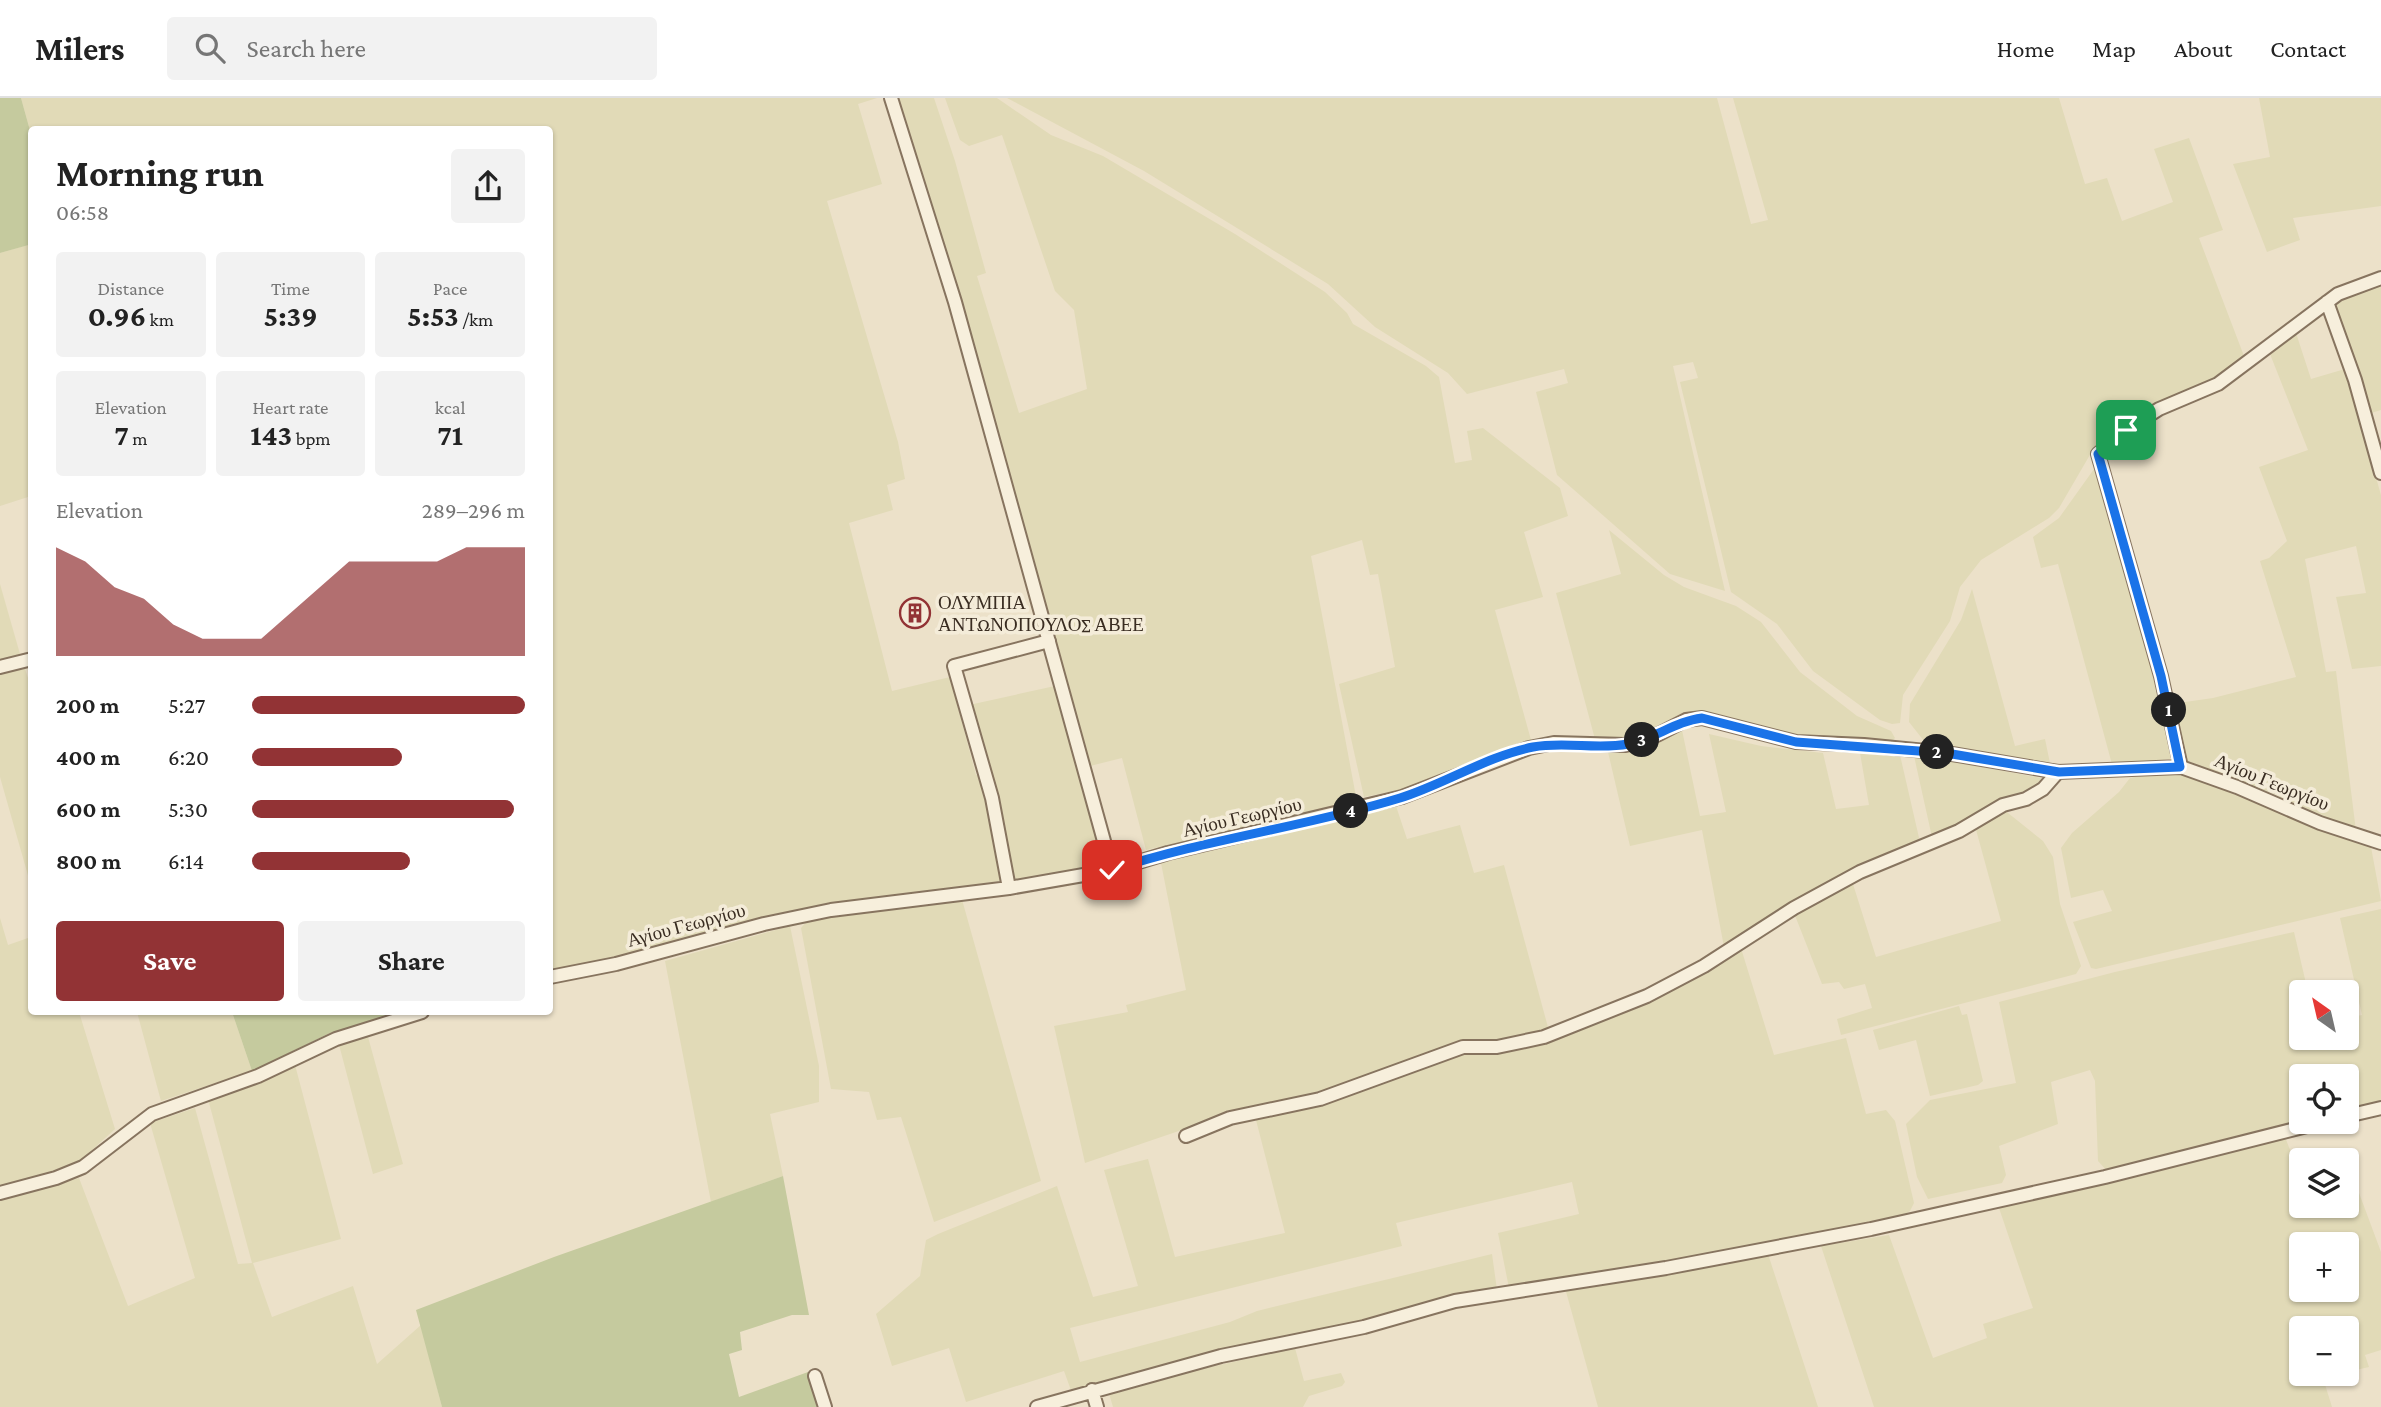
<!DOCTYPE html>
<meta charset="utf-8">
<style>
body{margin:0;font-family:"Crimson Pro",serif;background:#f2f2f2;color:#222;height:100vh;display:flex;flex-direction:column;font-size:26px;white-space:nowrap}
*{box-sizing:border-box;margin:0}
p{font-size:23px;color:#767676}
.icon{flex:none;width:38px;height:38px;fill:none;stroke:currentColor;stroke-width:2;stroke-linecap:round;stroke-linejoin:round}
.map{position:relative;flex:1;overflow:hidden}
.drawer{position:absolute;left:28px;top:28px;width:525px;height:889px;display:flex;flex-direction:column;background:#fff;border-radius:7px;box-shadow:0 2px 5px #0004}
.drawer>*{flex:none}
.needle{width:46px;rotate:326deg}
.controls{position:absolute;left:2289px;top:882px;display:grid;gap:14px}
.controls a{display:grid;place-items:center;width:70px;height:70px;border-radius:7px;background:#fff;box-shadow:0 2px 5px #0004;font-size:35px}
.pin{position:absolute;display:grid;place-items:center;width:60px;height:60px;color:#fff;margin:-30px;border-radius:14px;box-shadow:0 4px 10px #0006}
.km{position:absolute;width:35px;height:35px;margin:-18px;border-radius:50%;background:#222;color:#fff;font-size:19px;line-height:35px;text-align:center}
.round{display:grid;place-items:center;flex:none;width:74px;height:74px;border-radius:7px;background:#f2f2f2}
.head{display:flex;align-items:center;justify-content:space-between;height:119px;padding:0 28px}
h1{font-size:38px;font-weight:700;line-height:52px}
.metrics{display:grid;grid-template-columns:repeat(3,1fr);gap:10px;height:119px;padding:7px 28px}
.metrics div{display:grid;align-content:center;border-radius:7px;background:#f2f2f2;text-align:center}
.metrics b{font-size:30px;font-weight:700}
.metrics small{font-size:19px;font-weight:400}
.metrics p{font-size:19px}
.chart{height:196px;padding:14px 28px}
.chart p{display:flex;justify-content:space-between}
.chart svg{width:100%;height:126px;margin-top:7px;fill:#923335;opacity:.7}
.cta{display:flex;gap:14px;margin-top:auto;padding:14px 28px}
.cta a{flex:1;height:80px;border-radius:7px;background:#923335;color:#fff;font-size:28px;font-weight:700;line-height:80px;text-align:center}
.cta a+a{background:#f2f2f2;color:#222}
ul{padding:0 28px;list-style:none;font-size:23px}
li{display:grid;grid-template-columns:112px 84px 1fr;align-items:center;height:52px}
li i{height:18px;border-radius:9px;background:#923335}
header{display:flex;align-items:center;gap:42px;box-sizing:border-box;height:98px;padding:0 35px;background:#fff;border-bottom:2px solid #e0e0e0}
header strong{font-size:33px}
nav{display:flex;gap:38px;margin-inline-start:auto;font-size:24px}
.search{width:490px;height:63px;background:#f2f2f2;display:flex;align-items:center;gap:18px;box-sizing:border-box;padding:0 24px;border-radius:7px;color:#767676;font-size:26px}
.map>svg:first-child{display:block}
.farmland{fill:#e1dab7;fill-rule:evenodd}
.green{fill:#c5ca9e}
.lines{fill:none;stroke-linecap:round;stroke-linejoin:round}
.minor-casing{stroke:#87745f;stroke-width:16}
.minor{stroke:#f7efdc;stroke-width:12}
.route-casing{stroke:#fff;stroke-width:14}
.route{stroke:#1a73e8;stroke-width:9}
.labels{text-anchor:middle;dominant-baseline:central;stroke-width:7;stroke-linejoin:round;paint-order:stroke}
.poi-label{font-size:19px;fill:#392c21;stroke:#f4ecd9;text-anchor:start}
.street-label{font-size:19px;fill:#392c21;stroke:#f4ecd9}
</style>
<header>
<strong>Milers</strong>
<div class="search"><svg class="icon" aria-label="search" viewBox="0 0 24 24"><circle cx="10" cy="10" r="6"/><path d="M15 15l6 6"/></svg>Search here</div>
<nav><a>Home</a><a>Map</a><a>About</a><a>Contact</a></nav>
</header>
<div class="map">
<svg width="2381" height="1309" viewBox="0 0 2381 1309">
<rect width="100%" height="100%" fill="#ece1c9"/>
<path class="farmland" d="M21,0H877L858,6L882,86L827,103L898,344L905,381L887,387L893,412L849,425L892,593L950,579L976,677L987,675L969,607L1064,586L894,0H934L955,63L986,175L977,178L1019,315L1087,291L1074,212L1055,193L1002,37L969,48L960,42L945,0H997L1051,37L1103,58L1235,136L1325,194L1347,215L1353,226L1426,268L1439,279L1455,365L1472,362L1467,333L1483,330L1560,390L1568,418L1524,434L1543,499L1495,512L1531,642L1409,690L1364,699L1339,586L1395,569L1378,476L1370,477L1362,442L1311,458L1357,704L1146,752L1122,660L1082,670L1108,768L1011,786L1006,782L834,808L726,829L643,855L550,875V32H32L31,36Z
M1007,0H1717L1751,126L1768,122L1733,0H2059L2085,86L2107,80L2122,123L2173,104L2154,51L2189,40L2223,132L2199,140L2244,258L2216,279L2167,300L2128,324L2091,355L2059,410L2049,420L1981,462L1960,489L1950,523L1903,597L1900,625L1892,626L1880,622L1813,573L1777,526L1731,494L1680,284L1698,280L1693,264L1673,268L1725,493L1670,476L1557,377L1536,294L1568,285L1564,271L1467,296L1448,275L1375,229L1328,186L1144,73Z
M2259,0H2381V108L2293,120L2300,142L2267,154L2233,66L2270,59Z
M31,146V398L0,408V155Z
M2381,186V312L2368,316L2331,206L2339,200Z
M2296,235L2311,281L2345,271L2381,397V568L2352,571L2336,499L2366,495L2356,448L2305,461L2326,574L2336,573L2356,733L2272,695L2187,663L2182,655L2171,606L2213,600L2296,579L2260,463L2269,460L2287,443L2259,369L2308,352L2270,256Z
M2094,371L2160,590L2172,655L2170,661L2113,670L2058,466L2041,470L2033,439L2059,420Z
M1609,432L1664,477L1684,489L1736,508L1761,524L1800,574L1857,618L1891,633L1895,640L1891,644L1795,642L1712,619L1641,639L1596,645L1556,495L1621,476Z
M0,486L20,556L0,562Z
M1972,491L2015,648L2045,641L2051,670L1928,648L1909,624L1910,606L1961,522Z
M24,568L32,592L31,788L0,679V576Z
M1682,632L1700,718L1726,714L1709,636L1761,648L1823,655L1836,711L1869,707L1860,655L1900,657L1920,744L1724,849L1702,732L1630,748L1608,654L1645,650Z
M1914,658L1929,659L2046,681L2026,697L1993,708L1932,739Z
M2167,673L2207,681L2371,749L2381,803L2096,871L2091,870L2073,824L2112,813L2103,792L2071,800L2061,750L2072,735L2119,694L2130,680Z
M1396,708L1407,741L1460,727L1474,775L1504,767L1549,933L1496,946L1463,942L1319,997L1211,1022L1085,1065L1054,928L1128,914L1126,907L1186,892L1161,765Z
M2003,711L2043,743L2053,759L2060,806L2081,868L2076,876L1841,937L1837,921L1872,910L1865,886L1844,891L1839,884L1822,886L1794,815L1852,783L1876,859L2001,823L1975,728Z
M961,798L1041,1083L934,1124L901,1019L877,1022L869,994L831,991L801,830L807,823Z
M2381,811V1007L2347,1015V978H2301V1024L2108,1074L2098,1063L2095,983L2090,972L2051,984L2058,1026L1999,1048L2006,1077L2002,1085L1928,1101L1917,1079L1906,1026L1930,1002L2016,985L1999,904L2115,874L2294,834L2308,894H2301V940H2347V920L2362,917L2340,820Z
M0,820L8,847L28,840L31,852L32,914H79L115,1031L80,1063L54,1077L0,1090Z
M790,828L819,968V1004L770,1016L783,1078L711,1104L665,863Z
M1740,847L1774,957L1846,940L1866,1016L1886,1012L1895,1023L1914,1105L1910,1113L1894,1123L1664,1167L1509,1190L1498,1135L1579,1116L1572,1084L1396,1125L1402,1148L1070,1230L1080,1264L1230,1224L1257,1213L1492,1156L1497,1192L1454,1199L1072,1295L1064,1273L966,1304L949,1250L892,1268L876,1216L920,1178L926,1142L938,1136L1057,1088L1093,1199L1138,1188L1104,1072L1148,1061L1175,1159L1285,1135L1256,1022L1341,1000L1463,955L1545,942Z
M1959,908L1962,917L1967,916L1983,983L1978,987L1930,998L1916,942L1879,952L1873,932Z
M137,914H232L252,973L161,1003Z
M365,928L403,1066L373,1076L337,939Z
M294,963L341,1141L253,1165L272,1219L353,1188L377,1266L421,1227L442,1309H0V1103L79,1080L128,1208L195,1180L150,1025L195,1010L238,1166L252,1165L208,1001Z
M2285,1039L2299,1075H2301V1108H2347V1062H2338L2346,1060L2381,1154V1252L2365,1257L2369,1269L2347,1274V1230H2301V1276H2341L2323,1280L2332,1309H1874L1821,1148L1889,1137L1933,1260L1987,1240L1983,1226L2033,1210L1999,1110ZM2301,1146H2347V1192H2301Z
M1768,1156L1818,1309H1598L1565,1190Z
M1295,1250L1304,1283L1341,1275L1345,1284L1342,1288L1309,1298L1303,1309H1113L1108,1292Z"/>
<path class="green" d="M0,0H21L31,36L32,146L0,155Z
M232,914H403L330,935L252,973Z
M783,1078L809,1217H792L740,1234L742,1252L729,1256L739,1299L808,1274L817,1309H442L416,1212L554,1159Z"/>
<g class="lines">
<g class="minor-casing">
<path id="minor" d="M891,0L955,204L1112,772
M2327,204L2355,282L2381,375
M0,569L32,561
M2181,669L2161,578L2098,356L2126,332L2159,311L2218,286L2338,196L2381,180
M1009,790L992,700L954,568L1049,543
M550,879L616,866L764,826L831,812L1009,790L1112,772L1168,755L1402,699L1529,650L1554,645L1626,647L1657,637L1686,622L1702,620L1796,644L1864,647L1946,655L2058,674L2181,669L2237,689L2320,725L2381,745
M2347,1018L2381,1010
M1186,1038L1230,1020L1320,1001L1463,949H1497L1544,939L1647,898L1704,868L1794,810L1860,774L1959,733L2003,707L2026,701L2043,691L2058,674
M0,1095L56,1080L83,1069L152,1016L258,978L336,941L422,914
M815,1278L825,1309
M1092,1292L1097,1309
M1037,1309L1221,1258L1364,1229L1455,1203L1666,1170L1871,1131L2105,1079L2323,1024"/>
</g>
<use href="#minor" class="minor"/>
</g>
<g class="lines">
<g class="route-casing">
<path id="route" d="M1112,772C1206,741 1305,729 1400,700C1445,686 1487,658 1533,649C1565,643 1597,652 1628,646C1654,641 1676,623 1702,620L1796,644L1946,655L2059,674L2180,669L2161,578L2098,356L2126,332"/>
</g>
<use href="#route" class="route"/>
</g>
<defs>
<g id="building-ring" transform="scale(1.575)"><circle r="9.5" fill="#f4ecd9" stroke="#923335" stroke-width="1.5"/><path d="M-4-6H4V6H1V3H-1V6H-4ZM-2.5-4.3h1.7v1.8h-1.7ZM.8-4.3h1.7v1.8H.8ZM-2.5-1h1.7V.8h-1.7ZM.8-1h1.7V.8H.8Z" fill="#923335"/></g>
</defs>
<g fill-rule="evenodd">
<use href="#building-ring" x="915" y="515"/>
</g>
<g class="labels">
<g class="poi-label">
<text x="938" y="504">ΟΛΥΜΠΙΑ<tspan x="938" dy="22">ΑΝΤΩΝΟΠΟΥΛΟΣ ΑΒΕΕ</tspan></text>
</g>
<g class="street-label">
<text transform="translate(2272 684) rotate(22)">Αγίου Γεωργίου</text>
<text transform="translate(1242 719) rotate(-13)">Αγίου Γεωργίου</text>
<text transform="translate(686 827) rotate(-15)">Αγίου Γεωργίου</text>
</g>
</g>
</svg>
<div class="controls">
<a><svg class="needle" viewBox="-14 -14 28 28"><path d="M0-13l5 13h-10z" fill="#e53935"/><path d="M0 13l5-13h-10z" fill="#767676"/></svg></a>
<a><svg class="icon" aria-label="locate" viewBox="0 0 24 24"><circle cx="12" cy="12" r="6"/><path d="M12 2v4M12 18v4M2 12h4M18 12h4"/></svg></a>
<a><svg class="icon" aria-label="layers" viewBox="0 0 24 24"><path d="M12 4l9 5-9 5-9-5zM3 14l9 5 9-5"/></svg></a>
<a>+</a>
<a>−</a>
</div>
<div class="pin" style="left:2126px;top:332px;background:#1e9e55"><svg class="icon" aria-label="arrive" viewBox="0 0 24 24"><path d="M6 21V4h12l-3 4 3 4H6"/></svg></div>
<div class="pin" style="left:1112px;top:772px;background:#d93025"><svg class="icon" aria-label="check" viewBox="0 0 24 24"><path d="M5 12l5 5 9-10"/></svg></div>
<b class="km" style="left:2169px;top:612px">1</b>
<b class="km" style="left:1937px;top:654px">2</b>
<b class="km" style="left:1642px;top:642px">3</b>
<b class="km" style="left:1351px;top:713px">4</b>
<section class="drawer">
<div class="head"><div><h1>Morning run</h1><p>06:58</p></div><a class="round"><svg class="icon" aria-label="share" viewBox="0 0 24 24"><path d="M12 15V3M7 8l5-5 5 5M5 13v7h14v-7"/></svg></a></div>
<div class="metrics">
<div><p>Distance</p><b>0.96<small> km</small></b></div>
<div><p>Time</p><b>5:39</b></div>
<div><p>Pace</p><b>5:53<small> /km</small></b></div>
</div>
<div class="metrics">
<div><p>Elevation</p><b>7<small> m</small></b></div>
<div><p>Heart rate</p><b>143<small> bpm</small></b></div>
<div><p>kcal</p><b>71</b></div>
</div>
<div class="chart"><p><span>Elevation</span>289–296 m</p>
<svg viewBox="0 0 160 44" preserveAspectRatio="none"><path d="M0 44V6L10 11L20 20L30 24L40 33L50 38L60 38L70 38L80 29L90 20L100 11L110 11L120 11L130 11L140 6L150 6L160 6V44z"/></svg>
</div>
<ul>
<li><b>200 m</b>5:27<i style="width:100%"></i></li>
<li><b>400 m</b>6:20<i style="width:55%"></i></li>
<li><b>600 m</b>5:30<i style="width:96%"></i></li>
<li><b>800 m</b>6:14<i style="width:58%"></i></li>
</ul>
<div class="cta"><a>Save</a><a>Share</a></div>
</section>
</div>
